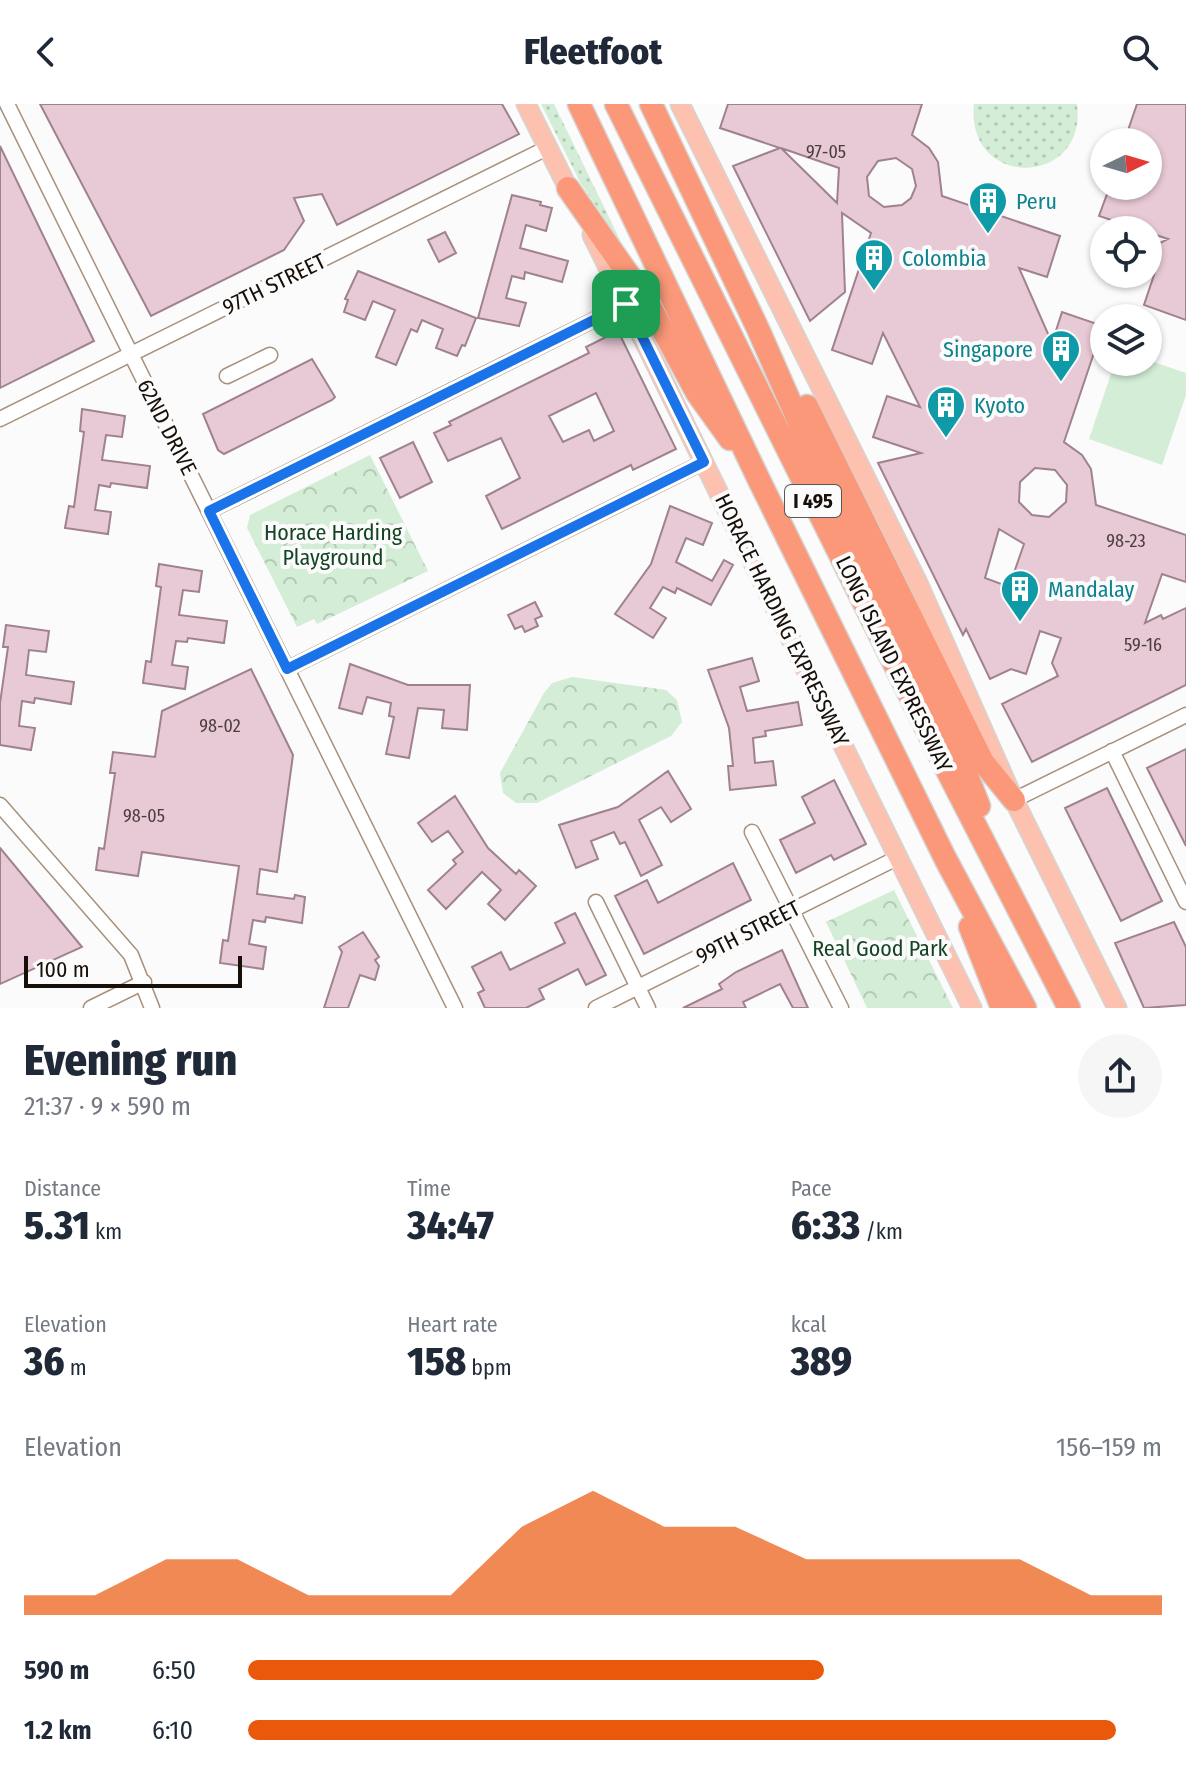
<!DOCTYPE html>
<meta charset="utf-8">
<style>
body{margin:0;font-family:"Fira Sans Condensed",sans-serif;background:#f6f6f7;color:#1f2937;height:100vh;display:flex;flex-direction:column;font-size:30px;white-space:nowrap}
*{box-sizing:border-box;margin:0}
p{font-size:26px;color:#747a83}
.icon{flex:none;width:44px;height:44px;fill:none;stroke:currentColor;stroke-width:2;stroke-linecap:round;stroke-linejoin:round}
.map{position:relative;height:904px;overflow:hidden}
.side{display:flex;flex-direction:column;background:#fff;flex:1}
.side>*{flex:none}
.needle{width:52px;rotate:85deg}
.controls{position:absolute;left:1090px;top:24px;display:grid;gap:16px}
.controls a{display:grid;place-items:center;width:72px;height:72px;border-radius:50%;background:#fff;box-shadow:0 2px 6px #0004;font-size:40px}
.scale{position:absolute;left:24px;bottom:20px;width:218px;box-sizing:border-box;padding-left:8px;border:4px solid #170f08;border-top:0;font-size:22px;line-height:28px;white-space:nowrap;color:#170f08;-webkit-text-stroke:6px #fbfbfb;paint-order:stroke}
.pin{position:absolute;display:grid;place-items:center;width:68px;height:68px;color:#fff;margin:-34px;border-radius:16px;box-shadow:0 4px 12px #0006}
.round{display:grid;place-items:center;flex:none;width:84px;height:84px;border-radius:42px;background:#f6f6f7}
.head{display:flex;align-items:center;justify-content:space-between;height:136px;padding:0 24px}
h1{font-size:44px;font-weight:800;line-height:60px}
.stats{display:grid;grid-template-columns:repeat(3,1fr);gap:12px;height:136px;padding:8px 24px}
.stats div{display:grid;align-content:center}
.stats b{font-size:40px;font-weight:800}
.stats small{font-size:22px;font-weight:400}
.stats p{font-size:22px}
.chart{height:224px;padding:16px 24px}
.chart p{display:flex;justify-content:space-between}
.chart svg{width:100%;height:144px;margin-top:8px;fill:#ea580c;opacity:.7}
ul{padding:0 24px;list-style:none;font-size:26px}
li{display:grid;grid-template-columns:128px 96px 1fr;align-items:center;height:60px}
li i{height:20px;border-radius:10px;background:#ea580c}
header{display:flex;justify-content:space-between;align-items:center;height:104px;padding:0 24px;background:#fff;font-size:36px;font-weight:800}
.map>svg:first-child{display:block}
.grass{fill:url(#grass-dots)}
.park{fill:url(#park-crowns)}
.garden{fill:#d3edd7}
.building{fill:#e8c9d6;stroke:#9f828e;stroke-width:2;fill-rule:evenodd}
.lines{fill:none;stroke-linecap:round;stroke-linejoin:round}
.minor-casing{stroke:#a7917d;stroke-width:17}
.major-casing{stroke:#d5d4d3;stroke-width:21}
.highway-casing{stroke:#d5d4d3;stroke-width:25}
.minor{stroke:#fff;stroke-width:14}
.major{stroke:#fcc1af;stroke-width:18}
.highway{stroke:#fa9879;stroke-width:22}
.route-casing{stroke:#fff;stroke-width:16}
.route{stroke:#1a73e8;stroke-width:10}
.labels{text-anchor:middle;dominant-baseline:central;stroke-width:8;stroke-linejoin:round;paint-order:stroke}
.number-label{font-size:18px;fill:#4b3e3c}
.shield{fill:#fbfbfb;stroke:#5b5651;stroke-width:2}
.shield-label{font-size:20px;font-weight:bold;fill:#170f08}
.culture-label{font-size:22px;fill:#0d838f;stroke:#fbfbfb;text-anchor:start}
.street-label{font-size:22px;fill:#170f08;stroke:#fbfbfb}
.park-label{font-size:22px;fill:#144423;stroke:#fbfbfb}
</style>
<header><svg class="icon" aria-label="back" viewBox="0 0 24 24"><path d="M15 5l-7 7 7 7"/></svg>Fleetfoot<svg class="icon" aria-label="search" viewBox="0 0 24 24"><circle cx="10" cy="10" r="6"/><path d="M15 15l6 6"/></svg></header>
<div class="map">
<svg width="1186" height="904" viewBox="0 0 1186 904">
<defs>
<pattern id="grass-dots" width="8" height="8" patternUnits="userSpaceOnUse" patternTransform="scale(2)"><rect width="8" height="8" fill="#d3edd7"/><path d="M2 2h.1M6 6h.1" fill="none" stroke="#b4cab7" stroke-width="1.8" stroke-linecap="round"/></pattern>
<pattern id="park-crowns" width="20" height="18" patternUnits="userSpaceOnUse" patternTransform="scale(2)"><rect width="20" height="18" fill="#d3edd7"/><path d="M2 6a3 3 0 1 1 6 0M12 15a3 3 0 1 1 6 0" fill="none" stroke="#b4cab7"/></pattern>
</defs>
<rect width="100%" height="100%" fill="#fbfbfb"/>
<path class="grass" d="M541,0H554L622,140L580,78Z
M974,0H1077C1088,84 965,86 974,0Z"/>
<path class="park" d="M370,351L428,467L317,520L314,515L297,523L247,424L250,411Z
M572,573L666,586L677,596L682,618L671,632L537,699H516L503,689L500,669L544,589L552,579Z
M894,786L953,904H867L826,818Z"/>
<path class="garden" d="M1148,256L1186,269V291L1162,361L1089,335L1115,258Z"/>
<path class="building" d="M40,0H502L519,30L337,121L322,90L294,94L304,117L284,146L151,212Z
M728,0H922L912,31L929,44L938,58L942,92L1060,132L1047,173L1019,164L1052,239L1062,208L1103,222L1064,338L1082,351L1091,365L1096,401L1186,431V478L1162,470L1145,519L1161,511L1163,515L1186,504V581L1032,658L1002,600L1058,572L1052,559L1061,534L1040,527L1026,570L1011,565L990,575L966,525L963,531L878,359L921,349L873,333L887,292L920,303L883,229L872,260L832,246L871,129L842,109L845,188L810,217L733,62L780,44L720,24ZM781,44L839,64L837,99ZM896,54L912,65L916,82L911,94L902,101L884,103L869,92L867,73L878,57ZM1035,364L1055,366L1067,381L1066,398L1049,413L1032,411L1019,398L1020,378ZM999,425L1024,440L1009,483L985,474Z
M1137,0H1186V216L1144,201L1158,159L1150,144L1168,135L1099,112L1110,82H1148V38H1124Z
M0,42L94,237L0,284Z
M512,91L541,98L540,101L552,104L546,127L526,121L520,144L568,157L562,178L525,168L524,175L512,172L506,194L526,199L519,222L478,214Z
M445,128L456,149L439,158L428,136Z
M358,167L476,214L465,242L462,241L457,252L436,244L443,225L422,216L417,228L411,225L396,261L376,253L395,206L373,197L365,216L344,208L348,196L345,195Z
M618,227L676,345L633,366L631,361L502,425L486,392L520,374L501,334L448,357L434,329L451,321L449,318L589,249L586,243ZM596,289L614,327L594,337L589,326L563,338L549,312Z
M312,255L335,293L332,296L224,350L218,346L203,310Z
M82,305L125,312L122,333L106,331L102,356L150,362L147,384L111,379L110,383L99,381L95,406L111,408L108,430L65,424L69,402L74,403L84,328L80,327Z
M413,338L432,378L400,394L380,354Z
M670,402L712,419L703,441L686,434L676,458L712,477L724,456L733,461L711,501L677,484L675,489L663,483L650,504L666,514L653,534L615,510L651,460Z
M159,460L202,467L199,488L183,486L179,511L227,517L224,539L188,534L187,538L176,537L172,561L188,563L185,585L143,579L146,557L151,558L161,483L156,482Z
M535,498L542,512L535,515L538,522L525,528L522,522L515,525L508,511Z
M6,521L49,527L46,548L29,546L26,571L74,578L71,600L35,594L34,599L22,597L19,622L35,624L31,646L0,641V599L8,543H3Z
M752,554L759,577L740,583L747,607L798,598L802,621L765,627L766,632L753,634L755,659L773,657L776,681L730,686L728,662H733L729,624L708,566Z
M350,560L408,581H470L467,626L442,624L444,606L418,604L409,654L386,650L394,613L389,612L391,599L367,593L362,610L339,604Z
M251,565L293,651L277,768L260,765L257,790L294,795L295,791L305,793L302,819L266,813L265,818L253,816L249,840L266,843L263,865L220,859L223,836L228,837L239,762L142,748L138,772L96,766L99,744L104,745L115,669H110L113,648L155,653L162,607Z
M1186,645V742L1147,664Z
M668,667L691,705L671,718L661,703L639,716L662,761L641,772L625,738L620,740L614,728L591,737L598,755L576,764L559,721L618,703Z
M834,676L866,740L834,756L831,751L796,769L780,736L815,719L802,693Z
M1107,684L1162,797L1121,817L1065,704Z
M455,692L488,744L516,770L519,766L536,782L505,816L488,800L501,786L482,768L446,805L428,786L456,760L453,756L463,748L448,727L432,738L418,719Z
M0,744L82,843L0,880Z
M733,759L751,796L644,850L615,792L647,776L658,799Z
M575,809L606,871L586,881L578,865L539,885L544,895L526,904H485L478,889L484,886L472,863L501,848L510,866L565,839L555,819Z
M1174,818L1186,843V901L1144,904L1115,839Z
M363,828L379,853L375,856L379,862L375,876L360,871L348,904H324L342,848L339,843Z
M782,846L808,904H793L780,880L743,898L746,904H683L722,885L719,880L736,868Z"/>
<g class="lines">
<g class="minor-casing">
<path id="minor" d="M7,0L455,904
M227,272L270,251
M0,315L547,44
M209,407L626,200
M287,565L704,358
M1112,647L1186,798
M1014,696L1186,611
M0,701L131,851L152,904
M752,728L841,904
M596,798L648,904
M91,904L144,878
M596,904L899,753"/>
</g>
<g class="major-casing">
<path id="major" d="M526,0L573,94
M680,0L918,479L1014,696L1117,904
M592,131L972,904"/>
</g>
<g class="highway-casing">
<path id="highway" d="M579,0L760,378L945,754L1025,904
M616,0L951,674L1069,904
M651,0L758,225L850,434L966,669L979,702
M568,84L647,197L697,289L730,335
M807,302L983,658L1014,696
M970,823L1002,904"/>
</g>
<use href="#minor" class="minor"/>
<use href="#major" class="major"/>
<use href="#highway" class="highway"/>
</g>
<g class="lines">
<g class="route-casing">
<path id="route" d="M626,200L704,358L287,565L209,407Z"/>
</g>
<use href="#route" class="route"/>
</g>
<defs>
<g id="building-pin" transform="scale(2)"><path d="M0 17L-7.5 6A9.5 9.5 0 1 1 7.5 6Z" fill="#0f9aa8" stroke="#fbfbfb"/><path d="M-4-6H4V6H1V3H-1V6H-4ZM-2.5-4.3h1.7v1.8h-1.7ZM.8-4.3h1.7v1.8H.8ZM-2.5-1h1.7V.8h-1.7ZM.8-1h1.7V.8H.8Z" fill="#fff"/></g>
</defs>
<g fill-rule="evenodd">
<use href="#building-pin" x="988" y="97"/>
<use href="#building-pin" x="874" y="154"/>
<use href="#building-pin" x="1061" y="245"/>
<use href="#building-pin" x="946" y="301"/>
<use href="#building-pin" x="1020" y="485"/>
</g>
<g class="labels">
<g class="number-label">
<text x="826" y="48">97-05</text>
<text x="1126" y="437">98-23</text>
<text x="1143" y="541">59-16</text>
<text x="220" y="622">98-02</text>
<text x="144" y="712">98-05</text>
</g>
<rect class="shield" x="785" y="381" width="56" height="32" rx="6"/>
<g class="shield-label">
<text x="813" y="397">I 495</text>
</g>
<g class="culture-label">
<text x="1016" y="97">Peru</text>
<text x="902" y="154">Colombia</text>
<text x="1033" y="245" text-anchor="end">Singapore</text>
<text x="974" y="301">Kyoto</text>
<text x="1048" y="485">Mandalay</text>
</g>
<g class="street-label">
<text transform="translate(274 180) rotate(-26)">97TH STREET</text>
<text transform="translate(167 323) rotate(63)">62ND DRIVE</text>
<text transform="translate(782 516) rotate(64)">HORACE HARDING EXPRESSWAY</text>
<text transform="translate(894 560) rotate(64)">LONG ISLAND EXPRESSWAY</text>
<text transform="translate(748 828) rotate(-27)">99TH STREET</text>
</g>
<g class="park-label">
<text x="333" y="428">Horace Harding<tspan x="333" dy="25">Playground</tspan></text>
<text x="880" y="844">Real Good Park</text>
</g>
</g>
</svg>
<div class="controls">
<a><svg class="needle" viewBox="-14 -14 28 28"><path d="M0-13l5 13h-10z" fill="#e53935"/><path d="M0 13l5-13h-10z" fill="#747a83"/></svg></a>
<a><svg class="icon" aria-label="locate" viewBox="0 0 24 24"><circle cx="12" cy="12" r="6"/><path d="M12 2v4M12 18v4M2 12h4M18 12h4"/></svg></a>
<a><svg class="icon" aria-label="layers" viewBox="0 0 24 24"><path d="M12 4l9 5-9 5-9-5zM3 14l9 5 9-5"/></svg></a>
</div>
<div class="scale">100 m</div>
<div class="pin" style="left:626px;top:200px;background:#1e9e55"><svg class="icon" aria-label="arrive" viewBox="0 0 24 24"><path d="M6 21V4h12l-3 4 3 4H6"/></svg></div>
</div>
<section class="side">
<div class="head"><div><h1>Evening run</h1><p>21:37 · 9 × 590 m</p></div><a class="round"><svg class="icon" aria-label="share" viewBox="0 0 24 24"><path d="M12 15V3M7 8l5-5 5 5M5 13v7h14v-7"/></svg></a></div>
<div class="stats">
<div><p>Distance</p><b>5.31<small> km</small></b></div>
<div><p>Time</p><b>34:47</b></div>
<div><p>Pace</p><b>6:33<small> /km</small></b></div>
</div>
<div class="stats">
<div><p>Elevation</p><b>36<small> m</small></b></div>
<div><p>Heart rate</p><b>158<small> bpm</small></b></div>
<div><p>kcal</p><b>389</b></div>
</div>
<div class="chart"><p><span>Elevation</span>156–159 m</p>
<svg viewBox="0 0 160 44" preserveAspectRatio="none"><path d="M0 44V38L10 38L20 27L30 27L40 38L50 38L60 38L70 17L80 6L90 17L100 17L110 27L120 27L130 27L140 27L150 38L160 38V44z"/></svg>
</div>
<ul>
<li><b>590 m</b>6:50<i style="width:63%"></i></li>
<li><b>1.2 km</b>6:10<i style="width:95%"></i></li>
</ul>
</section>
